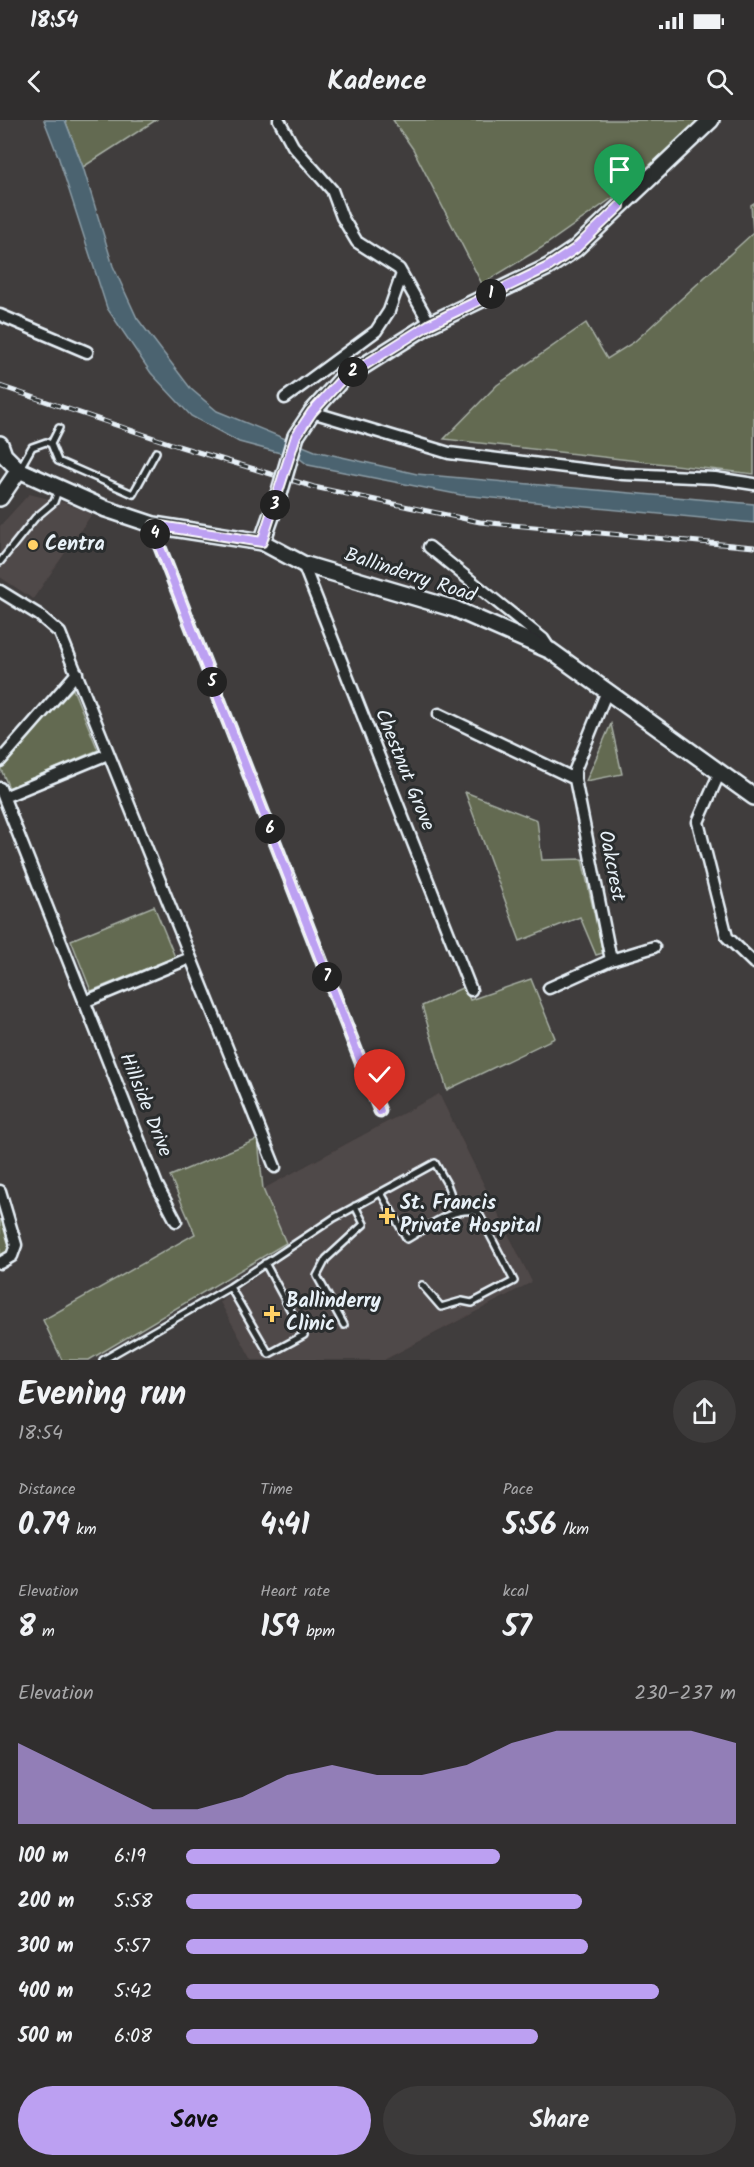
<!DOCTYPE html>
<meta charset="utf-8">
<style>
body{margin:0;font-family:Kalam,sans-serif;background:#3c3a3a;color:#f1f3f6;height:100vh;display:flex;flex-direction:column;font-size:22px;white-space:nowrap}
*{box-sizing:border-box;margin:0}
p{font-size:20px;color:#a8a8aa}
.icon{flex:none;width:33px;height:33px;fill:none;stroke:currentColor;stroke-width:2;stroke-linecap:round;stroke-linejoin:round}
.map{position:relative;height:1240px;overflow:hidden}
.sheet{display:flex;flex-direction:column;background:#302e2e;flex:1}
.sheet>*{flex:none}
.pin{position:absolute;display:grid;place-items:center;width:51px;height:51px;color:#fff;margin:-62px -26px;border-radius:50% 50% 50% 0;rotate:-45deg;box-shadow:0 0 6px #0007}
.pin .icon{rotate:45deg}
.km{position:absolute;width:30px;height:30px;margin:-15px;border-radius:50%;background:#222;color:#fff;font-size:16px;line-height:30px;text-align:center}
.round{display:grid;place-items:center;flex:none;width:63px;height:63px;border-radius:32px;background:#3c3a3a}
.overview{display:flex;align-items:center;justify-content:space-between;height:102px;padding:0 18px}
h1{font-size:33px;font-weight:800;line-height:45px}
.stats{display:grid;grid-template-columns:repeat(3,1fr);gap:9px;height:102px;padding:6px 18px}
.stats div{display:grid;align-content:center}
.stats b{font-size:30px;font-weight:800}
.stats small{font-size:16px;font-weight:400}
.stats p{font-size:16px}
.chart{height:168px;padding:12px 18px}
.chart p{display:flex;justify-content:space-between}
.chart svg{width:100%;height:108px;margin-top:6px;fill:#bca0f2;opacity:.7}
.cta{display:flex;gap:12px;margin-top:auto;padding:12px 18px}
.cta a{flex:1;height:69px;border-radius:36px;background:#bca0f2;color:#111;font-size:24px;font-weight:800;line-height:69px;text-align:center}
.cta a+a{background:#3c3a3a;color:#f1f3f6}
ul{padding:0 18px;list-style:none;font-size:20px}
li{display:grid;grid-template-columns:96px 72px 1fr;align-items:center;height:45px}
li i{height:15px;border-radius:8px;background:#bca0f2}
.status{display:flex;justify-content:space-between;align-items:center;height:42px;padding:0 30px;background:#302e2e;direction:ltr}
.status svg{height:16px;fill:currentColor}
header{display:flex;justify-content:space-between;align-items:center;height:78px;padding:0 18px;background:#302e2e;font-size:27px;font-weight:800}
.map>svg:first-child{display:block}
.built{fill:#504848}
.green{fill:#646b51;stroke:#a6aea4;stroke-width:1.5}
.water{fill:#4b636f;stroke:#8a9ca6;stroke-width:1.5}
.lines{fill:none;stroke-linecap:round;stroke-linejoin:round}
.lane-casing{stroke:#e8f1f8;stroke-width:10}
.street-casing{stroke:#e8f1f8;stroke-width:15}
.secondary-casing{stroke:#e8f1f8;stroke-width:20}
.lane{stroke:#2a2d2e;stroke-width:5}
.street{stroke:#2a2d2e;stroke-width:10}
.secondary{stroke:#2a2d2e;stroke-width:15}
.rail-casing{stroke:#e8f1f8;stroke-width:5}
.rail{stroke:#2a2d2e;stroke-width:3;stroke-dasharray:9;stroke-linecap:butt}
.secondary-bridge-casing{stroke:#e8f1f8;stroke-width:20;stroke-linecap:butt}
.secondary-bridge{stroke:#2a2d2e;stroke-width:15}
.route-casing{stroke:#fff;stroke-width:12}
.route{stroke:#bca0f2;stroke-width:8}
.poi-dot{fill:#ffd166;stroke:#2a2d2e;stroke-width:2}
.labels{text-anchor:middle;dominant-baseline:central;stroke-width:6;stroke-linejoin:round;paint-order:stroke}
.poi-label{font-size:20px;font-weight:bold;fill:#e8f1f8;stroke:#2a2d2e;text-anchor:start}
.street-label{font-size:20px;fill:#e8f1f8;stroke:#2a2d2e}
</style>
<div class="status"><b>18:54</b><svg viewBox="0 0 49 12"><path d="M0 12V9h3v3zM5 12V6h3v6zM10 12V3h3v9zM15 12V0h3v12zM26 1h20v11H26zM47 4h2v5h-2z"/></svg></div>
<header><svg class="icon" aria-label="back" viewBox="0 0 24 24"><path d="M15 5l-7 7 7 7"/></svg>Kadence<svg class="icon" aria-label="search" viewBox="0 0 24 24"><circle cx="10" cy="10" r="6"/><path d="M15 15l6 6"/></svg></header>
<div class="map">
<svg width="754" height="1240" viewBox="0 0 754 1240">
<rect width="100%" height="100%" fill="#403d3d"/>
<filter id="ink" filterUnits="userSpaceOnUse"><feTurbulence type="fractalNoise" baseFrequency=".0167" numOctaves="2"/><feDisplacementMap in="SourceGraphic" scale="12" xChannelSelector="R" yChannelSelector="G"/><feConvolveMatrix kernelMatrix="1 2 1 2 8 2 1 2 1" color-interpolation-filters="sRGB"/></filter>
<g filter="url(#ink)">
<path class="built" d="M29,374L65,383L92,394L33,479L0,457V406Z
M439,974L532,1162L384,1240H252L220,1182L288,1134L286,1123L263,1069Z"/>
<path class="green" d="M65,0H156L83,47Z
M393,0H701L635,62L541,128L482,164L413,29Z
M754,83V354L444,319L497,265L586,203L607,239L634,222L753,113L751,85Z
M73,569L98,630L9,668L0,647Z
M611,604L622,654L586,661Z
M465,672L537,700L542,740L582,739L603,833L596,835L580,797L520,821Z
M154,786L175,837L91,871L71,820Z
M531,859L555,918L447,970L422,886L464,867L470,880Z
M258,1019L263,1069L286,1123L89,1240H62L43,1200L195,1114L170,1056Z
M3,1099L12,1127L0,1137V1100Z"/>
<path class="water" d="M44,0H65L83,47L113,146L137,198L191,269L217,291L315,331L417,354L754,384V403L461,375L308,345L299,338L239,322L191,296L151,253L107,188L58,36Z"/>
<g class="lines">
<g class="lane-casing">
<path id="lane" d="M51,324L58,341L133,374L156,332
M20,348L32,327L46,322L51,324L59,308
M0,442L35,398L54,382L59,368
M381,1073L407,1119C427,1108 454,1085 478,1092L514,1161L472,1183L462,1181L441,1187L422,1165
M230,1167L269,1234L304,1215L265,1143
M344,1205L317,1156L326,1139L364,1104L355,1086
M103,1240L230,1167L334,1098L435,1043L447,1064L457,1091"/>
</g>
<g class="street-casing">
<path id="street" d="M279,0L293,26L332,70L342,97L357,122L399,149L430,204
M0,195L87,232
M285,278L376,211L389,191L402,154
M312,292L449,333L623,354L715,358L754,364
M154,405V412L380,991
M429,427L543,519L551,531
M303,444L471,870
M0,471L39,495L60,513L275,1047
M607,571L575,650V659L611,840
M439,594L575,659
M0,641L77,553
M720,652L698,702L727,817L754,843
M0,668L157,1065L176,1101
M4,677L108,634
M549,868L611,840L654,827
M84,882L190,838
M0,1071L16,1125L12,1136L0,1143"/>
</g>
<g class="secondary-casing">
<path id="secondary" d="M296,316L312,292L341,260L430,204L548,147L575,129L711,0
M0,324L4,335L19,350L106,389L154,405L262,422L303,444L455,489L551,531L754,677
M0,378L19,350
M262,422L279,374"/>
</g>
<use href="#lane" class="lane"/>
<use href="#street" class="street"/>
<use href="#secondary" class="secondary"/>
<g class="rail-casing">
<path id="rail" d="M0,266L178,326L314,367L480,402L754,427"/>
</g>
<use href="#rail" class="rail"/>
<g class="secondary-bridge-casing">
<path id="secondary-bridge" d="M279,374L296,316"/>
</g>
<use href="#secondary-bridge" class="secondary-bridge"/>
</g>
</g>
<g class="lines" filter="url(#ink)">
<g class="route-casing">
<path id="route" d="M380,991L154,412V405L262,422L296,316L312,292L341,260L430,204L548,147L575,129L620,86"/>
</g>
<use href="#route" class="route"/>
</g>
<g class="poi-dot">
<circle cx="33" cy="425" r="6"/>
<path d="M384 1087h6v6h6v6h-6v6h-6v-6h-6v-6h6z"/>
<path d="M269 1185h6v6h6v6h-6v6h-6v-6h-6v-6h6z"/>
</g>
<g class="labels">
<g class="poi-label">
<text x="45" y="425">Centra</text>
<text x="400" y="1084">St. Francis<tspan x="400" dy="23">Private Hospital</tspan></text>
<text x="286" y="1182">Ballinderry<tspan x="286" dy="23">Clinic</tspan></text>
</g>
<g class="street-label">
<text transform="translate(410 456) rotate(18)">Ballinderry Road</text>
<text transform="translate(404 650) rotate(68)">Chestnut Grove</text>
<text transform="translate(611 746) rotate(79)">Oakcrest</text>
<text transform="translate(145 985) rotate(68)">Hillside Drive</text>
</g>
</g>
</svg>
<div class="pin" style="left:620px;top:86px;background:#1e9e55"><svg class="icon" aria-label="arrive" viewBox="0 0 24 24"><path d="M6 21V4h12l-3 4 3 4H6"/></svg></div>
<div class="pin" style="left:380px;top:991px;background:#d93025"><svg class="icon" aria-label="check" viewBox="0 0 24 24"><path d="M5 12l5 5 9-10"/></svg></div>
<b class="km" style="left:491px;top:174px">1</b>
<b class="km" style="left:353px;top:252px">2</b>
<b class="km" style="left:275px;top:385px">3</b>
<b class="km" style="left:155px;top:414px">4</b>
<b class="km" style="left:212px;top:562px">5</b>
<b class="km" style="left:270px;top:709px">6</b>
<b class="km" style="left:327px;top:857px">7</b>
</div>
<section class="sheet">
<div class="overview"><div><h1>Evening run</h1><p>18:54</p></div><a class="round"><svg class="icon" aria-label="share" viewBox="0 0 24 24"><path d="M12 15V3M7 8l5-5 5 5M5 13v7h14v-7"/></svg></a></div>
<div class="stats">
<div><p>Distance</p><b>0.79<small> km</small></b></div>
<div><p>Time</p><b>4:41</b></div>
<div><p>Pace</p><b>5:56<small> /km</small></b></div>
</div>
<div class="stats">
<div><p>Elevation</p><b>8<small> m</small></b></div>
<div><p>Heart rate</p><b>159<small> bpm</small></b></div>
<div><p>kcal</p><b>57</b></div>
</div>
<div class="chart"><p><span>Elevation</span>230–237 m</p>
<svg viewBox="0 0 160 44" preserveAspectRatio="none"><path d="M0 44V11L10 20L20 29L30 38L40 38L50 33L60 24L70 20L80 24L90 24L100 20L110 11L120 6L130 6L140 6L150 6L160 11V44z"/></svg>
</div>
<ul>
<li><b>100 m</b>6:19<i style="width:57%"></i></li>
<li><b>200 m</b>5:58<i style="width:72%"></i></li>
<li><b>300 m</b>5:57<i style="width:73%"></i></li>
<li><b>400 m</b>5:42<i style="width:86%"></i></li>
<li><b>500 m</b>6:08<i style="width:64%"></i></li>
</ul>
<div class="cta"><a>Save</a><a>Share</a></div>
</section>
